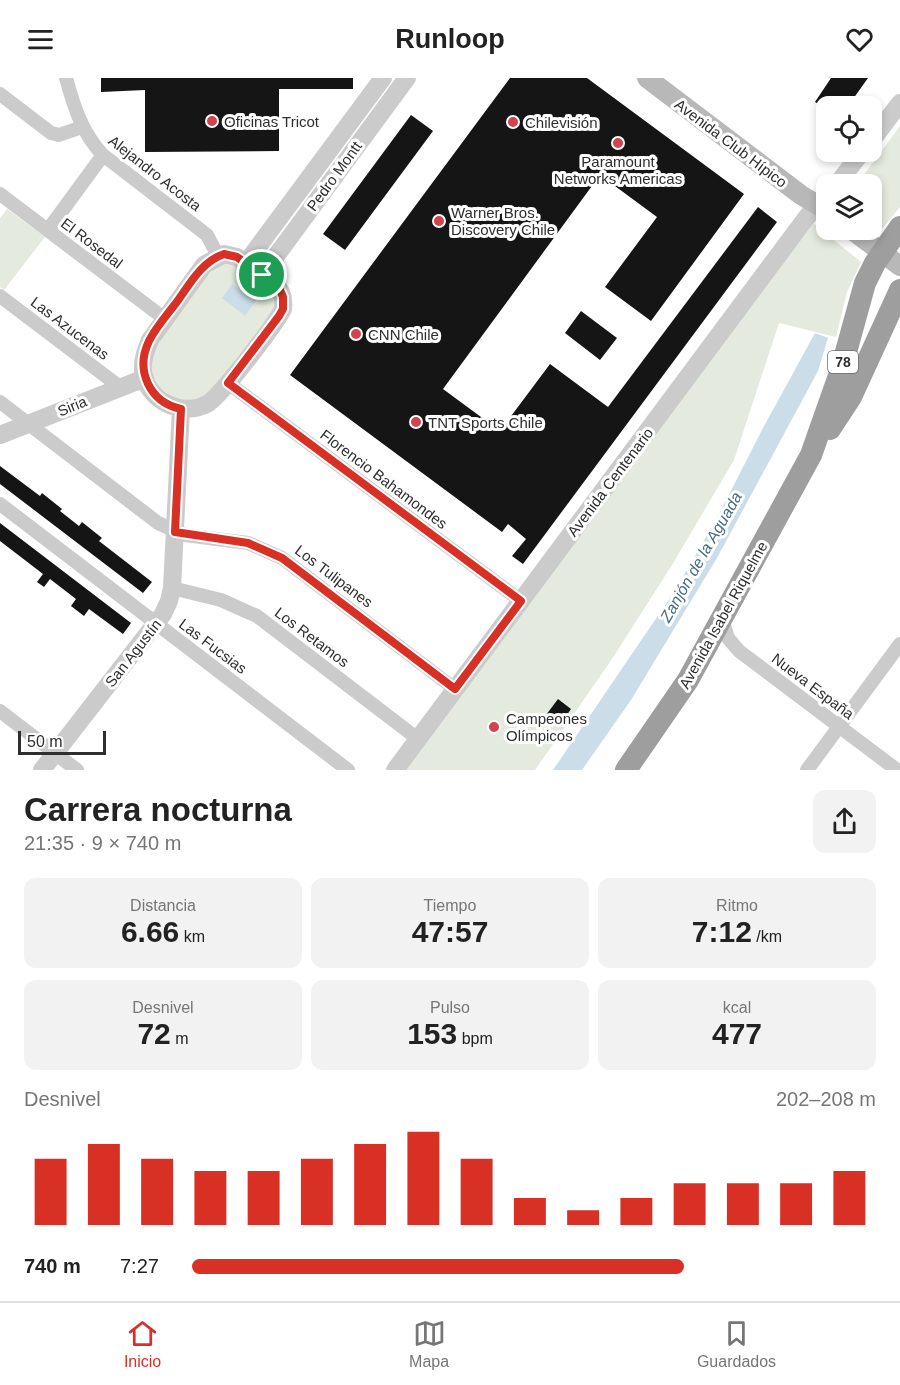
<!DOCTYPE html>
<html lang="es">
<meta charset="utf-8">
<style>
body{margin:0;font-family:Arial,sans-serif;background:#f2f2f2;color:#222;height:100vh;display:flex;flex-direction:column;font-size:22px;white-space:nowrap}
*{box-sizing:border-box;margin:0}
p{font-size:20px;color:#767676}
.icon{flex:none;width:33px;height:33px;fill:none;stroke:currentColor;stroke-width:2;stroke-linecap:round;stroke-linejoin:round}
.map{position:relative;height:692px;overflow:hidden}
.panel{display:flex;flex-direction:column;background:#fff;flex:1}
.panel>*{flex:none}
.tools{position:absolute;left:816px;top:18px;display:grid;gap:12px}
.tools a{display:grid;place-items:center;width:66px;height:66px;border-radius:12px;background:#fff;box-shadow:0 3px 9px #0003;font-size:30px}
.scale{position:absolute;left:18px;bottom:15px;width:88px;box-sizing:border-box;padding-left:6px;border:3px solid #2e2e2e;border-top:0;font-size:16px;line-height:21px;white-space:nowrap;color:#2e2e2e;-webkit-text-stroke:4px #fff;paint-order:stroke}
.pin{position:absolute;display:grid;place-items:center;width:51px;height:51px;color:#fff;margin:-26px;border:3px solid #fff;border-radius:50%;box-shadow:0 2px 6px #0007}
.round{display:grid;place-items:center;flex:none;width:63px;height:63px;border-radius:12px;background:#f2f2f2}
.head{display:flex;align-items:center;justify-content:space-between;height:102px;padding:0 24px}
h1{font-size:33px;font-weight:800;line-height:45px}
.stats{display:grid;grid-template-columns:repeat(3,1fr);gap:9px;height:102px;padding:6px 24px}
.stats div{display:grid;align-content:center;border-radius:12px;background:#f2f2f2;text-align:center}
.stats b{font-size:30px;font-weight:800}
.stats small{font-size:16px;font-weight:400}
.stats p{font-size:16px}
.chart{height:168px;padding:12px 24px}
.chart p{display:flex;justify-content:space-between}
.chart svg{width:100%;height:108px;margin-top:6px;stroke:#d93025;stroke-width:6}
ul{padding:0 24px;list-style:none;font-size:20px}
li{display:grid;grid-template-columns:96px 72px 1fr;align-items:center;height:45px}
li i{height:15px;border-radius:8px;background:#d93025}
header{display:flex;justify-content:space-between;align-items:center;height:78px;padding:0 24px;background:#fff;font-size:27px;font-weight:800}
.tabs{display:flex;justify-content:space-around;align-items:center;height:84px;border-top:2px solid #e0e0e0;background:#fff;font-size:16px;color:#767676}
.tabs a{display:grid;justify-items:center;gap:3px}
.tabs .selected{color:#d93025}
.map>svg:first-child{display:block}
.green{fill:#e4eadd}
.water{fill:#cbdde8}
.building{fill:#151515}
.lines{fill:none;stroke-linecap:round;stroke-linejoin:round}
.minor{stroke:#cbcbcb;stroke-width:14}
.tertiary{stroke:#cbcbcb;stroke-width:18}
.secondary{stroke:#b8b8b8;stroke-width:20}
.trunk{stroke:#9e9e9e;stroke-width:22}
.route-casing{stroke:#fff;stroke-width:12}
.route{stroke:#d93025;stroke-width:8}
.poi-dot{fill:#d1444e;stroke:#fff;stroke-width:2}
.labels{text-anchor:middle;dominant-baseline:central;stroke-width:6;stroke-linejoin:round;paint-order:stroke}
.shield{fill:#fff;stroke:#6d6d6d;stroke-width:1.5}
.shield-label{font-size:14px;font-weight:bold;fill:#2e2e2e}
.poi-label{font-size:15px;fill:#2e2e2e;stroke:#fff;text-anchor:start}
.street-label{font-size:15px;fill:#2e2e2e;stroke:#fff}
.water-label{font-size:16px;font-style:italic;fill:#456d87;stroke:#fff}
</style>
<header><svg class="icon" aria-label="menu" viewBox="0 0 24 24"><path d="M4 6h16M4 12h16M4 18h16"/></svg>Runloop<svg class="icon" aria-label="heart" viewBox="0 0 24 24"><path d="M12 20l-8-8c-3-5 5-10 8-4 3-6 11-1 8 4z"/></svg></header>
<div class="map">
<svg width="900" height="692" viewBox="0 0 900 692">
<rect width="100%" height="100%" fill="#fff"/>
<path class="green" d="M900,48V129L882,151L872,148V106H857Z
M7,131L45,159L4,212L0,209V140Z
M813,145L861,184L847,214L836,259L779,245L734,382L672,487L612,581L535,692H404Z
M228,181L269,208L276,226L272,238L210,318L179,324L153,305L150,280L154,267L208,192Z"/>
<path class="water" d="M232,206L256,223L245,238L222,220Z
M815,255L828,260L818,293L717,480L631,622L582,692H553L674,514L715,444L763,350Z"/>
<path class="building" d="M101,0H353V11H279V73L145,74V12L101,14Z
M510,0H587L744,116L651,243L605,209L657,139L600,97L443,311L500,353L550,286L608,329L758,129L777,144L523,486L512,478L526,461L508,446L502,454L290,297Z
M831,0H868L848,28H822L815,24Z
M411,37L433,53L345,172L323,156Z
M581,233L617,260L600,282L565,255Z
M0,388L40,418L42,415L62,431L60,433L79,448L82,444L102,460L99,463L152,504L143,515L0,406Z
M0,445L131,545L123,556L89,531L84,538L71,528L76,521L50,501L44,509L37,504L43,496L0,463Z
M558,621L571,631L560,647L546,637Z"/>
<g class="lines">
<path class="minor" d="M66,0C74,29 82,55 103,77L207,157L218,178
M0,16L51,55L59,57L82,49
M0,116L165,241
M48,152L103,77
M0,218L120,309
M228,305L521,523
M0,324L158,445L185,457L248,465L282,480L455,611
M0,426L348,692
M172,510L221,522L257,538L418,661
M722,541L728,560L739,573L897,692
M0,633L77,692
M807,692L900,566"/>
<path class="tertiary" d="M872,62L900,25
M837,106L862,74
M224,176L237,179L276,207C283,215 284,221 283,231C275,247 221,318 207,326C181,339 147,323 143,293C142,282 146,272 150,262L204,187Z
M246,185L383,0
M262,197L407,0
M0,357L145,300
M42,692L163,536L169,523L172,510L181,331
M395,692L806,140L826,117"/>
<path class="secondary" d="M647,0L801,117L826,132
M852,152L900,188"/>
<path class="trunk" d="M830,351L851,319L900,212
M626,692L688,602L811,377L841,292L865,205L875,185L900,149"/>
</g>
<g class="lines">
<g class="route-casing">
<path id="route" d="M224,176L237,179L276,207L280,212L283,219V231L279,238L228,305L521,523L455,611L282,480L248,465L175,454L181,331C149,324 135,292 149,263C156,249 167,237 176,225C190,206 201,184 224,176Z"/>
</g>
<use href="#route" class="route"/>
</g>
<g class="poi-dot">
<circle cx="212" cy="43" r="6"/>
<circle cx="513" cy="44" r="6"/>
<circle cx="618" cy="65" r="6"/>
<circle cx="439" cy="143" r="6"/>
<circle cx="356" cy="256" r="6"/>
<circle cx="416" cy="344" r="6"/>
<circle cx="494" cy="649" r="6"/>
</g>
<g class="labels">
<rect class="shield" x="828" y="273" width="30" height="22" rx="4.5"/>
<g class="shield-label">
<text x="843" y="284">78</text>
</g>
<g class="poi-label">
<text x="224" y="43">Oficinas Tricot</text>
<text x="525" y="44">Chilevisión</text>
<text x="618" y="83" text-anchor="middle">Paramount<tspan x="618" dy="17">Networks Americas</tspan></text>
<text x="451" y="134">Warner Bros.<tspan x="451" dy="17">Discovery Chile</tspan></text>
<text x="368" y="256">CNN Chile</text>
<text x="428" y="344">TNT Sports Chile</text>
<text x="506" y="640">Campeones<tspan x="506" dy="17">Olímpicos</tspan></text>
</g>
<g class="street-label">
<text transform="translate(731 65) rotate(37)">Avenida Club Hípico</text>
<text transform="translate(155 95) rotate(38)">Alejandro Acosta</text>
<text transform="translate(334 98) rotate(-54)">Pedro Montt</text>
<text transform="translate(92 165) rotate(37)">El Rosedal</text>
<text transform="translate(70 250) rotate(37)">Las Azucenas</text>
<text transform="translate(72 328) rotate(-22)">Siria</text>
<text transform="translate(384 401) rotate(37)">Florencio Bahamondes</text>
<text transform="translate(610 404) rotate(-53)">Avenida Centenario</text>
<text transform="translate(334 498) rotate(37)">Los Tulipanes</text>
<text transform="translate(723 537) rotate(-61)">Avenida Isabel Riquelme</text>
<text transform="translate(312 559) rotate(37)">Los Retamos</text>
<text transform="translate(213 568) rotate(37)">Las Fucsias</text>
<text transform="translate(133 575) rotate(-52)">San Agustín</text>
<text transform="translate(813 608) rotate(37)">Nueva España</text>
</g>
<g class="water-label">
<text transform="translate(701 479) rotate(-60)">Zanjón de la Aguada</text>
</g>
</g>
</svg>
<div class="tools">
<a><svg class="icon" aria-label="locate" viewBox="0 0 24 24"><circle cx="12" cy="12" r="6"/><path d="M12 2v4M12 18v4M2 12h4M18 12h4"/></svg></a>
<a><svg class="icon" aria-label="layers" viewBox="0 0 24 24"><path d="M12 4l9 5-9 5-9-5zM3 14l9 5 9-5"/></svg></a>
</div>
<div class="scale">50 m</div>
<div class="pin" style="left:262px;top:197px;background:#1e9e55"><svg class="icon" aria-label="arrive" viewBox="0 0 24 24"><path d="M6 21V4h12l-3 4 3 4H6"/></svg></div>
</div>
<section class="panel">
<div class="head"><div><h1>Carrera nocturna</h1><p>21:35 · 9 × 740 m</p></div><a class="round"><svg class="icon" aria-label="share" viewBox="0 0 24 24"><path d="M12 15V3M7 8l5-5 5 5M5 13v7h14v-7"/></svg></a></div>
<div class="stats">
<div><p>Distancia</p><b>6.66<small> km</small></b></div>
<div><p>Tiempo</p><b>47:57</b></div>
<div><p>Ritmo</p><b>7:12<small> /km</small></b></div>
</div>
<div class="stats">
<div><p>Desnivel</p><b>72<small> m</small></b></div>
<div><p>Pulso</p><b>153<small> bpm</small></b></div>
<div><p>kcal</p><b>477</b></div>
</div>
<div class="chart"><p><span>Desnivel</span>202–208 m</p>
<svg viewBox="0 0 160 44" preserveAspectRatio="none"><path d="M5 44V17M15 44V11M25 44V17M35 44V22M45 44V22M55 44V17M65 44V11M75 44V6M85 44V17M95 44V33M105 44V38M115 44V33M125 44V27M135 44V27M145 44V27M155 44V22"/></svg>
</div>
<ul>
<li><b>740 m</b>7:27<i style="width:72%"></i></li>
</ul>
</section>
<nav class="tabs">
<a class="selected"><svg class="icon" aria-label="home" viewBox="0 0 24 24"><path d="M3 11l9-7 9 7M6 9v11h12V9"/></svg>Inicio</a>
<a><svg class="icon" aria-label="map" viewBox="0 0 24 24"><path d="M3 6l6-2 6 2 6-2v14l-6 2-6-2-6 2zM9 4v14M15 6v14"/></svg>Mapa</a>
<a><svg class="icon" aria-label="saved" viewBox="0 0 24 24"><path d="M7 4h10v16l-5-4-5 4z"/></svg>Guardados</a>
</nav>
